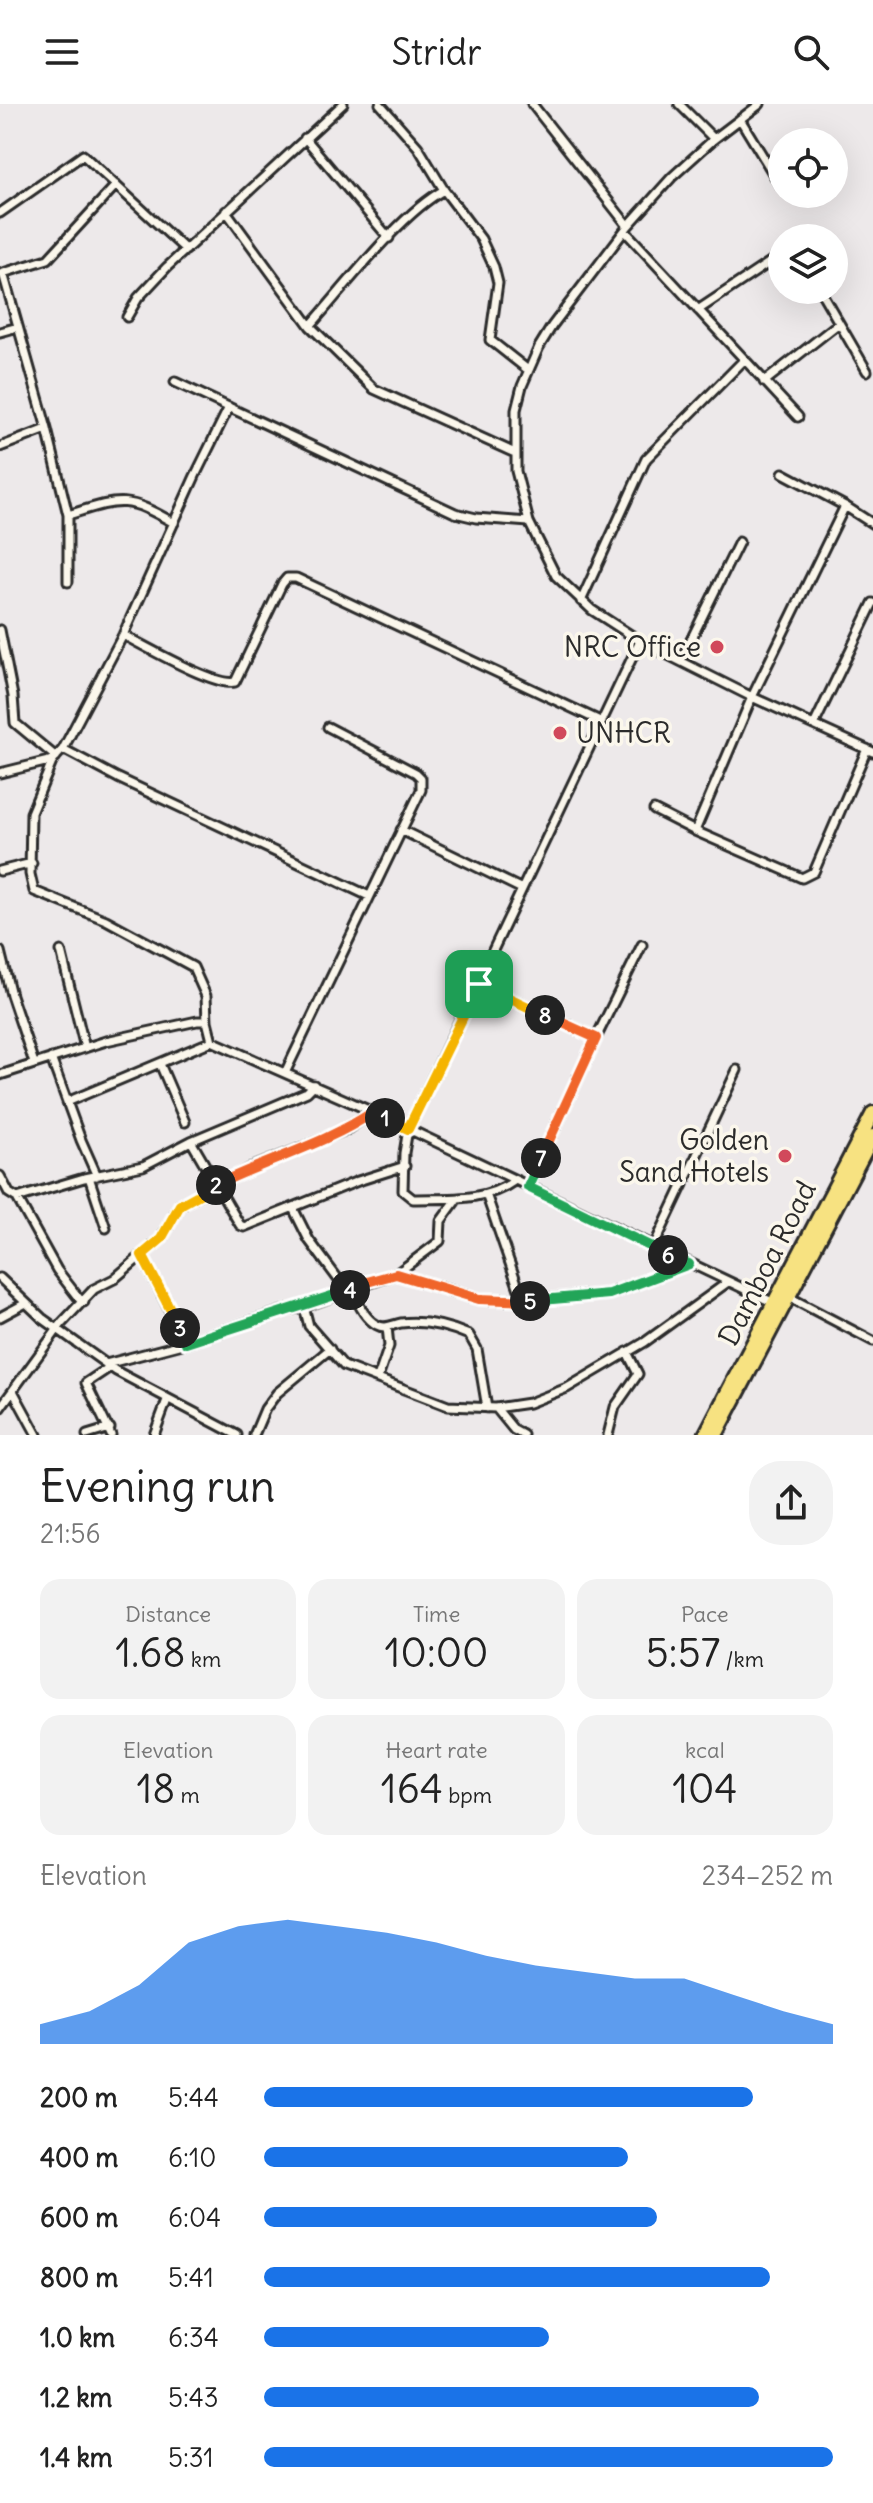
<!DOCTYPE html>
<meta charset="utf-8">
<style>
body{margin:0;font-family:Delius,sans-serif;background:#f2f2f2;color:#222;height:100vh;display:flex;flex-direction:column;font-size:30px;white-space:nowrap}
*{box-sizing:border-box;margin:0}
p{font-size:26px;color:#767676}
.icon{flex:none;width:44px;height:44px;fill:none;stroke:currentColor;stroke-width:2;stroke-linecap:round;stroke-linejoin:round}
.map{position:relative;height:1331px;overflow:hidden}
.side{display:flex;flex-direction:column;background:#fff;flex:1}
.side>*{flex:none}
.controls{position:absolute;left:768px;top:24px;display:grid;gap:16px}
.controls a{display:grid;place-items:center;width:80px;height:80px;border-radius:50%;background:#fff;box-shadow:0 8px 32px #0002;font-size:40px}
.pin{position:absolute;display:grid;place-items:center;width:68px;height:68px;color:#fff;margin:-34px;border-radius:16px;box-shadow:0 4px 12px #0006}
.km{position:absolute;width:40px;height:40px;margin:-20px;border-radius:50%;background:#222;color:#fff;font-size:22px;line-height:40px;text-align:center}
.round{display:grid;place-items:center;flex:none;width:84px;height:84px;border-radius:32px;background:#f2f2f2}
.summary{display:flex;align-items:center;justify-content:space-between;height:136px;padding:0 40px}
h1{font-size:44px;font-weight:600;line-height:60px}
.stats{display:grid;grid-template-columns:repeat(3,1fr);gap:12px;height:136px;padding:8px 40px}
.stats div{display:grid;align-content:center;border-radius:20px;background:#f2f2f2;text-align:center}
.stats b{font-size:40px;font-weight:600}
.stats small{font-size:22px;font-weight:400}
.stats p{font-size:22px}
.chart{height:224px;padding:16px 40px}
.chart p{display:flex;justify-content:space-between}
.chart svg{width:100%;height:144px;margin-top:8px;fill:#1a73e8;opacity:.7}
ul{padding:0 40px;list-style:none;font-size:26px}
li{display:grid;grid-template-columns:128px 96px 1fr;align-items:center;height:60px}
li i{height:20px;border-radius:10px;background:#1a73e8}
header{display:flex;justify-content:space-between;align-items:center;height:104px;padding:0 40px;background:#fff;font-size:36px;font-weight:600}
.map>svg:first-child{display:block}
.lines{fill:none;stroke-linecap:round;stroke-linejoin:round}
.street-casing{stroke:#2b2b2b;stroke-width:13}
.primary-casing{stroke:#2b2b2b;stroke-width:18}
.street{stroke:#fbf7ec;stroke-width:7}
.primary{stroke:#f7e281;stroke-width:12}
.split-1-casing{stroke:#fff;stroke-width:16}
.split-2-casing{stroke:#fff;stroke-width:16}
.split-3-casing{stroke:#fff;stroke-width:16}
.split-4-casing{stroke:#fff;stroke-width:16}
.split-5-casing{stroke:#fff;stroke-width:16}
.split-6-casing{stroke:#fff;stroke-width:16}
.split-7-casing{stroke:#fff;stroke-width:16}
.split-8-casing{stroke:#fff;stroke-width:16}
.split-9-casing{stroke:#fff;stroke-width:16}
.split-1{stroke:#f5b400;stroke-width:10}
.split-2{stroke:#f0652b;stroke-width:10}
.split-3{stroke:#f5b400;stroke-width:10}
.split-4{stroke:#22a559;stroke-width:10}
.split-5{stroke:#f0652b;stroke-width:10}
.split-6{stroke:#22a559;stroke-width:10}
.split-7{stroke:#22a559;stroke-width:10}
.split-8{stroke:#f0652b;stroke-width:10}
.split-9{stroke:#f5b400;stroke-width:10}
.poi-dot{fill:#d1495b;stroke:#fbf7ec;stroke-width:3}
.labels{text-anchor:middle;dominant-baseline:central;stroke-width:7;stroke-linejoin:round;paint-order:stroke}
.poi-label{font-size:28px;fill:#2b2b2b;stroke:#fbf7ec;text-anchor:end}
.street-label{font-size:28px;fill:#2b2b2b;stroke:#fbf7ec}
</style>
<header><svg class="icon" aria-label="menu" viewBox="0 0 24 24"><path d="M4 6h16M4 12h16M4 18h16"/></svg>Stridr<svg class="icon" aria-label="search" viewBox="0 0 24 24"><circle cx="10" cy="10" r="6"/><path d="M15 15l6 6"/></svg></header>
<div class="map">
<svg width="873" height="1331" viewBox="0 0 873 1331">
<rect width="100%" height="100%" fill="#ede9ea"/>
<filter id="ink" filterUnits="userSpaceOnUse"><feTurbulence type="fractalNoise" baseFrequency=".0125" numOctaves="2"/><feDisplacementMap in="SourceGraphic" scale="16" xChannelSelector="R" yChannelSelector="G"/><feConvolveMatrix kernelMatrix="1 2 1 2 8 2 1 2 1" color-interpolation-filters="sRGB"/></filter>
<g filter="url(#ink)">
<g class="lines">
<g class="street-casing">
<path id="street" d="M380,0L418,43L444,86L481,135L494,163L498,179L490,236L528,266
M532,0L628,122
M679,0L714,35
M760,0L714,35L672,73L628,122L552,222L539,243L522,282L516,306V367L529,418L556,472L592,506L640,537L752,593L873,648
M740,15L779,79
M305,34L389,134
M226,107L310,222L374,285L515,349
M0,109L83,51L186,146
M625,127L798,313
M3,169L47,325L68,411V478
M0,170L48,155L116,81
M820,186L867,267
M698,206L782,150
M127,213L138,194L167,163L343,0
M310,222C344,184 401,109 444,86
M0,228L18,223
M175,278L455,409L476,414L529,418
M764,278L839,219
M0,343L47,325
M783,369L845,402L873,420
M68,411C120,395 126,391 174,419
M581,497L646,355L744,256
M0,526L13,592L15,619L56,653
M123,531C145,542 215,583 235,578L282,480L287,474H296L602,618
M681,556L739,438
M814,621L873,499
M63,645L118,674L369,792
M53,656L31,709L30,770L34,787L106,816L193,863L206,892L207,917
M0,669L53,656L63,645L123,531L195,372L229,303
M654,706L695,727L802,774L814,768L867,645
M401,726L522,785
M695,727L752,593L845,402
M0,767L32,759
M0,847L11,891L34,959
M61,847L85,944
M479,880L596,934
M51,954L81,1036L97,1072
M160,960L185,1018
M285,969L421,686V674L416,669L328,623
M0,971L106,937L197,917H207L212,937L373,1008L774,1199
M67,998L212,937
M191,1037L240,1121L244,1123L358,1077L405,1062
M0,1072L9,1089L17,1094L57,1166L81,1197L84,1198
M89,1073L106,1124
M514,1077C485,1098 448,1094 413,1095L403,1087L404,1049L408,1025L640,537
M528,1083L596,934L642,841
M486,1090L523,1197
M17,1094L84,1074L143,1062L191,1037L307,988L314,981
M293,1104L309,1136L347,1187
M653,1144L737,966
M142,1151L186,1239
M396,1170L440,1137L441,1117L457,1095
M0,1174L42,1214L116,1267L237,1331
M352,1185C357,1198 365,1215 377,1221C385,1226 394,1220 401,1219C425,1216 448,1222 469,1231L477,1245L487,1304
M789,1193L873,1237
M304,1203L309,1222L344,1262L448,1302L496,1304L529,1299L567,1284L645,1238L728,1178
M0,1213L26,1199
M106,1260L186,1239L282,1207L304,1203L396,1170L479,1195L523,1197L609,1190L689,1160
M110,1263L86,1279L111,1331
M378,1274L389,1242L387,1223
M13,1287L37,1331
M0,1304L62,1219L94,1185L114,1175L161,1135L180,1101L253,1063L346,1026L373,1008
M496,1304L514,1326L523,1331
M87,1331L110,1324
M154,1331L167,1296
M254,1331L265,1305L277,1289L330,1245
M608,1331L615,1303L638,1270L627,1248"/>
</g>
<g class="primary-casing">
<path id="primary" d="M705,1331L873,1009
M716,1331L873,1032"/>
</g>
<use href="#street" class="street"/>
<use href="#primary" class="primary"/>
</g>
</g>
<g class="lines" filter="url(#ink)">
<g class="split-1-casing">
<path id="split-1" d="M385,1014L408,1025L479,880"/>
</g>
<g class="split-2-casing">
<path id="split-2" d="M216,1081C267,1056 326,1040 373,1008L385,1014"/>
</g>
<g class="split-3-casing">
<path id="split-3" d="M180,1224L142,1151L161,1135L180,1101L216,1081"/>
</g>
<g class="split-4-casing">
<path id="split-4" d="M180,1224L186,1239L350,1186"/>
</g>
<g class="split-5-casing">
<path id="split-5" d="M350,1186L367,1178L396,1170L479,1195L530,1197"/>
</g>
<g class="split-6-casing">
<path id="split-6" d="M530,1197L609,1190L689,1160L668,1151"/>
</g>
<g class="split-7-casing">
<path id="split-7" d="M541,1054L528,1083L668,1151"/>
</g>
<g class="split-8-casing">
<path id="split-8" d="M541,1054L596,934L545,911"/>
</g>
<g class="split-9-casing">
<path id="split-9" d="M479,880L545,911"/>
</g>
<use href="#split-1" class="split-1"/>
<use href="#split-2" class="split-2"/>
<use href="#split-3" class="split-3"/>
<use href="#split-4" class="split-4"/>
<use href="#split-5" class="split-5"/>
<use href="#split-6" class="split-6"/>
<use href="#split-7" class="split-7"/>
<use href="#split-8" class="split-8"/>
<use href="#split-9" class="split-9"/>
</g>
<g class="poi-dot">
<circle cx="717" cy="543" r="8"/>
<circle cx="560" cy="629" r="8"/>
<circle cx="785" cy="1052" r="8"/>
</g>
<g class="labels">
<g class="poi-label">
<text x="701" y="543">NRC Office</text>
<text x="576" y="629" text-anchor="start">UNHCR</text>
<text x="769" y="1036">Golden<tspan x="769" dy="32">Sand Hotels</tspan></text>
</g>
<g class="street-label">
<text transform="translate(767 1159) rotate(-63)">Damboa Road</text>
</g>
</g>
</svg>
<div class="controls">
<a><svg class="icon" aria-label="locate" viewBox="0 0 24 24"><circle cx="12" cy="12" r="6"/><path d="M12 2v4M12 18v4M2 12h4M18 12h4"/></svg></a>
<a><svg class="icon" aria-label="layers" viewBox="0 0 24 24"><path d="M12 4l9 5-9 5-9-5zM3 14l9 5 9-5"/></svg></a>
</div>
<div class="pin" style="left:479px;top:880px;background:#1e9e55"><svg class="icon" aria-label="arrive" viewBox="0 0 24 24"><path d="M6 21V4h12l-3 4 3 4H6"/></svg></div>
<b class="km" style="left:385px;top:1014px">1</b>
<b class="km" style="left:216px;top:1081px">2</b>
<b class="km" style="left:180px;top:1224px">3</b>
<b class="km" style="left:350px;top:1186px">4</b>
<b class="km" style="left:530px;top:1197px">5</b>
<b class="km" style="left:668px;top:1151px">6</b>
<b class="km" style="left:541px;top:1054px">7</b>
<b class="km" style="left:545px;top:911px">8</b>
</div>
<section class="side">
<div class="summary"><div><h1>Evening run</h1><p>21:56</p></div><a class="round"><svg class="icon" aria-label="share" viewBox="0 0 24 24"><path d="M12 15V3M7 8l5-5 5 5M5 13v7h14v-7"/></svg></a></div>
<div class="stats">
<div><p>Distance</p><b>1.68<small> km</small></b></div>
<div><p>Time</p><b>10:00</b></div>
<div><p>Pace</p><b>5:57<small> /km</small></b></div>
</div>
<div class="stats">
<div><p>Elevation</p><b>18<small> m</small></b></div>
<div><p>Heart rate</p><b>164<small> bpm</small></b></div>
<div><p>kcal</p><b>104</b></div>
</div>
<div class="chart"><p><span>Elevation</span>234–252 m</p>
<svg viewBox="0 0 160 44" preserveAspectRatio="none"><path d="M0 44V38L10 34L20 26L30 13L40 8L50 6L60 8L70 10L80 13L90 17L100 20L110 22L120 24L130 24L140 29L150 34L160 38V44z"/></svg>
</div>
<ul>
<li><b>200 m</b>5:44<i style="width:86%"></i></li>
<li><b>400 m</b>6:10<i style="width:64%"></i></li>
<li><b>600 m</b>6:04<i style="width:69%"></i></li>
<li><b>800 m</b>5:41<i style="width:89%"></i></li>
<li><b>1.0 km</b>6:34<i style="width:50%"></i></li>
<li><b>1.2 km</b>5:43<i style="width:87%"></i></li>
<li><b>1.4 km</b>5:31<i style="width:100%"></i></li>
</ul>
</section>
